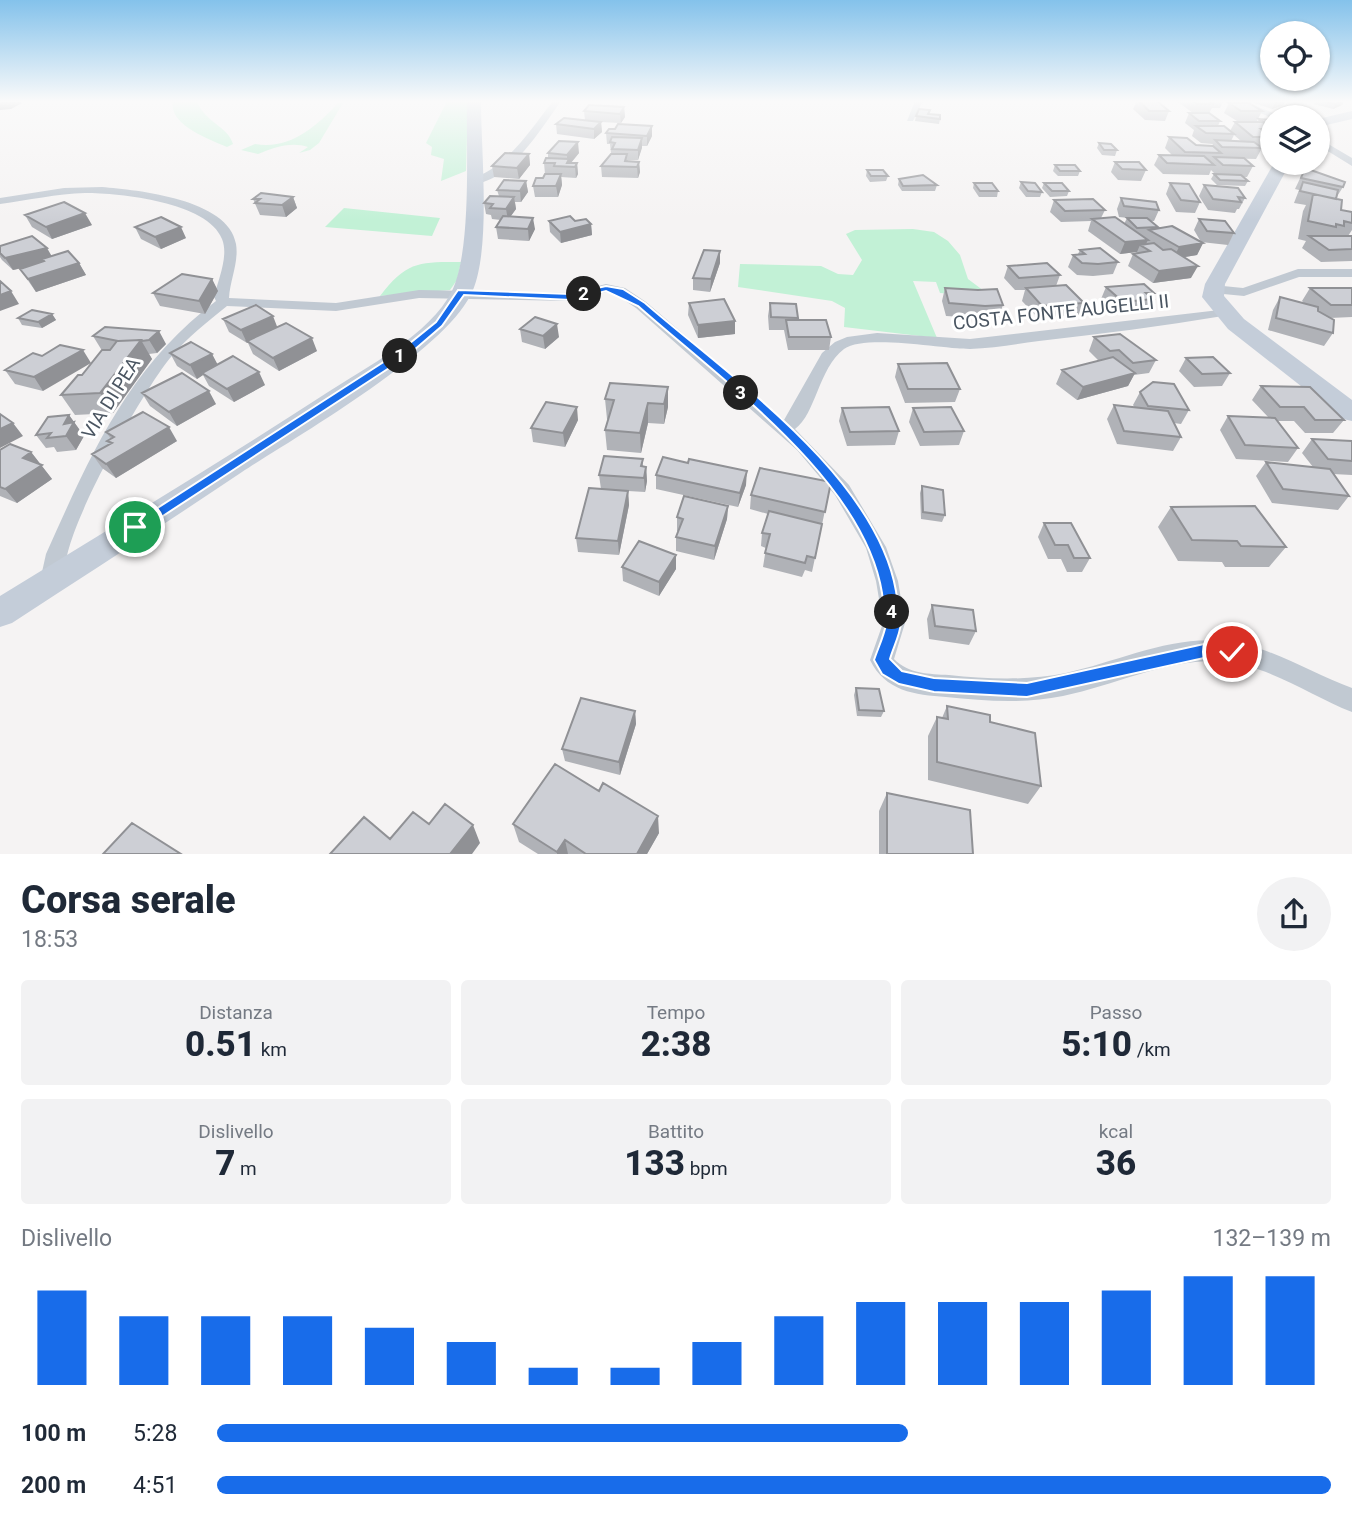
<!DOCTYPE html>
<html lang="it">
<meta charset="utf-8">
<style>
body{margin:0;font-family:Roboto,sans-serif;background:#f2f2f3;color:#1f2937;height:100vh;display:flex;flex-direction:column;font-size:26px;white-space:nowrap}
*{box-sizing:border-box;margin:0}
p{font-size:23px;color:#747a83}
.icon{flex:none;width:38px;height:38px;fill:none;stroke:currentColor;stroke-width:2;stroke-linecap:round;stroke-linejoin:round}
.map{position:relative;height:854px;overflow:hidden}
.panel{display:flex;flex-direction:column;background:#fff;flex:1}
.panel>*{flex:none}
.buttons{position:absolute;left:1260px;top:21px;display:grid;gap:14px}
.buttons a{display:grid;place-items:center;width:70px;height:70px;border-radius:50%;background:#fff;box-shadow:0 2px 5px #0004;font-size:35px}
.pin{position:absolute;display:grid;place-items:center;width:60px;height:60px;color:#fff;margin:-30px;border:4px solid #fff;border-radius:50%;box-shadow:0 2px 7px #0007}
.km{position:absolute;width:35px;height:35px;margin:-18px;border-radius:50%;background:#222;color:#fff;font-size:19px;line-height:35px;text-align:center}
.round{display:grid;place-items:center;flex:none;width:74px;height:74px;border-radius:37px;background:#f2f2f3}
.summary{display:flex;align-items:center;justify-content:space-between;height:119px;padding:0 21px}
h1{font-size:38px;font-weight:800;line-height:52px}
.stats{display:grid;grid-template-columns:repeat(3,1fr);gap:10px;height:119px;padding:7px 21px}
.stats div{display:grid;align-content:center;border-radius:7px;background:#f2f2f3;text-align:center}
.stats b{font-size:35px;font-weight:800}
.stats small{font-size:19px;font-weight:400}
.stats p{font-size:19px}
.chart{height:196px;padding:14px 21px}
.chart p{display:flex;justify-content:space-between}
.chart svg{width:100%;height:126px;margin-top:7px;stroke:#186cea;stroke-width:6}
ul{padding:0 21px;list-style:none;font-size:23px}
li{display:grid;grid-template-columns:112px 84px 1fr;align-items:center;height:52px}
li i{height:18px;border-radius:9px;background:#186cea}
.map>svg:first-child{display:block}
.green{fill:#c2f1d6}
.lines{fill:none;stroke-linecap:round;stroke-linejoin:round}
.street{fill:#c1c9d2;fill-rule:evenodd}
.secondary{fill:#c4cdd9;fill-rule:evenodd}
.wall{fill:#b0b2b7;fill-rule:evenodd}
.shaded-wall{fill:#909195}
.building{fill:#cdcfd5;stroke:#909195;stroke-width:2}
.route{fill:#186cea;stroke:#fff;stroke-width:2}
.labels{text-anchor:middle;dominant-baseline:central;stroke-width:6;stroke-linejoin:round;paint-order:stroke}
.street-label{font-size:19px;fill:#4a5561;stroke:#fff}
</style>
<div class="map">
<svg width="1352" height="854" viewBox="0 0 1352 854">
<rect width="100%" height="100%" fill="#f5f3f3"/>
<path class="green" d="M173,101H197C205,123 228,126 233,144L227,147C209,139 168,125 173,101Z
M447,101H468L466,171L441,181L444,159L431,155L432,147L426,143Z
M338,103H343L319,143L310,150L299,153L308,147C291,141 272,148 258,154L241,150L255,144C289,150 315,128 338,103Z
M344,208L440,218L432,236L325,227Z
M913,229L934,232L948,241L960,255L968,279L992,297L940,293L936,282L913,281L937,338L844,327L845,308L832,301L738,287L740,264L821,266L838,274L853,275L862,260L846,234L855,230Z
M461,262L457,280L450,290L380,296C407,261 419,262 461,262Z"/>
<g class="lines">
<path class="street" d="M553,101H561C543,126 506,187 471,183V179C508,167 530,130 553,101Z
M915,101H923L913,121H907Z
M1232,101H1243L1283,117L1272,118Z
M1318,138L1352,158V166L1318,145Z
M102,187C137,190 229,199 236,244C239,262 230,280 229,298L336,303L419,290L571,293L606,284L625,288L646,302L784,420L822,353L835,342L847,337L877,333L970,339L1228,309V315L1223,316C1162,326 1101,334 1039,341C1016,344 993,348 970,349C941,349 866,334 844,349C818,369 816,414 795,429L849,485L886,547L898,581L905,623L894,659C909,674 929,674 949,675C987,679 1027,681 1066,673C1117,662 1169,636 1222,641C1268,644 1310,673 1352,688V712C1309,695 1265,663 1218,661C1164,660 1115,685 1063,696C1024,704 985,701 946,697C915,695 885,691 870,660L883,623L876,581L866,548L835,495L797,450L636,308L615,294L606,292L571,301L419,298L336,311L227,306C207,322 188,337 171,357C147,384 52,548 67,577L64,583L56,586L48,583L42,572L46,554C90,456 128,367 216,301L214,297C218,280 229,256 222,239C208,202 120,193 85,193C57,194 28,200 0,204V198L64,188Z
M1298,269H1352V277H1299L1244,296L1213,293L1206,289L1213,285L1243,288Z"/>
<path class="secondary" d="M467,101H481C481,152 491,246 473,290C449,349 299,435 242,472C166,523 89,573 12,623L0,627V596C109,529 219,463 325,394C366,367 430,335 452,291C472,249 466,150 467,101Z
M1352,111V119L1318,127V119Z
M1274,163H1290L1225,284L1224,296L1244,319L1352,400V421L1343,419L1228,329L1202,297L1205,284Z"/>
</g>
<path class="wall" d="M1137,101H1157L1169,111L1165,121L1145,120L1133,109Z
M1178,101H1223L1220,108H1212L1209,113L1220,121L1218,126L1230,131L1235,122H1257L1259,119L1272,120V134L1271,136L1272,138L1267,147H1260L1262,148L1256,159L1219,158L1253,166L1247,177H1243L1248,181L1245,186L1217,185L1211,179L1214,174H1215L1211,170L1209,175L1163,174L1154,165L1159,155H1172L1165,148L1169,137L1196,145L1212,146L1213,144L1201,143L1192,136L1194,130L1185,123L1189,113H1193L1178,102ZM1234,135L1241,141H1231Z
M1255,101H1285L1283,105L1272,109L1254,103Z
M1316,101H1344L1342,105L1333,109L1314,104Z
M1229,103L1262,111L1257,121H1237L1224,113Z
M624,107L625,117L621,123L601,122L602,132L594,139L557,134L556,124L585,120L584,111Z
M930,110L929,114L940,119L939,124L915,121L916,116Z
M652,126V136L647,146H642L638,160H628V161L639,162L640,172L638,178L602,177L601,166L612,154L611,153L610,144H607L606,133L615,129Z
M1099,143L1117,150L1115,156L1102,155L1097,148Z
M548,153H579L571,163H577L578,174L576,178L561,177L562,185L558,197H535L533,186L543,178L555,174H545L544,163L548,158Z
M529,154L530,165L519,179L494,177L492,166Z
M1115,162L1146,170L1141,181L1118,180L1111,172Z
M1055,165L1080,171L1078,176H1058L1053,171Z
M1305,168L1343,187L1336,198L1341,210L1352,212V230L1348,236H1352V261L1321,262L1302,248L1306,241L1298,239L1303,211L1306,205L1294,203L1299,190L1295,189Z
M867,170L888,176L886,181L870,182L866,176Z
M899,179L937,185L935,191H902L898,185Z
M526,181L528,192L521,202H515L516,209L510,217L535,229L529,241L498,239L496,227L501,220L492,219L491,215L486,214L484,203L499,196L497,190Z
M1021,182L1042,192L1040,197H1026L1019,188Z
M974,183L998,191L997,197H979L973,188Z
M1044,183L1069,191L1067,196L1050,197L1042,188Z
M1170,183L1200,202L1195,213L1176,212L1166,194Z
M1204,185L1245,198L1239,209H1237L1235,213L1208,210L1199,196Z
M293,197L297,208L286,217L260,215L253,199Z
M1121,198L1159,210L1154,221H1151L1158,227L1203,243L1197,255L1185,257L1191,278L1153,283L1128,266L1133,254L1137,252L1120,254L1088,231L1091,221L1061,222L1050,212L1054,200L1105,210L1101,218L1124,224L1127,218H1129L1119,217L1117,209Z
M25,215L92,225L52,239L32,227Z
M1199,219L1234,233L1228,245L1201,242L1194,230Z
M549,221H575L591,224L592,235L561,243L550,232Z
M135,227L186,238L161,249L141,239Z
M0,246L52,256L79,263L86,275L36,292L20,269L23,268L13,270L2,260L0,257Z
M1080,250L1118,262L1113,274L1093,276L1077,275L1068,267L1073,255L1078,254Z
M720,251V263L710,292L693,290V278Z
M1008,266L1060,275L1056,286L1084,303L1079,315L1038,318L1022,301L1025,290H1015L1004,278Z
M212,279L218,291L205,314L160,306L153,293Z
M1106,287L1154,293L1151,298L1153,299L1147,312L1117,314L1101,299Z
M945,288L978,290L1003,305L998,318H981L946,316L942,301Z
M1310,288H1352V317L1330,318L1333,333L1324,346L1268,330L1273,310L1280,297L1305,304L1302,301Z
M689,303L735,321V334L698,338L688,315Z
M770,303L798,318V320L831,337L829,350H788L784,330H769L768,316Z
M52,314L56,320L42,328L22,325L18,318Z
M223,319L277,327L317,351L279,371L253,354L248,343H247L229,332Z
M105,327L166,344L157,353L149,354L152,359L113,413L75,415L61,395L106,350L101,349L93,336Z
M520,329L559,337L545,349L522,342Z
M1094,337L1156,360L1149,373L1134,375L1128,386L1077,400L1056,384L1062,370L1099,361L1089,351Z
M170,353L212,354L217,365L265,385L234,402L209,386L203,375L197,379L177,366Z
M42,356L43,391L15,384L5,370Z
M1186,358L1230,373L1222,386L1194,387L1179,371Z
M898,364L960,389L955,402L905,403L895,377Z
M1261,386L1344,420L1333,433H1305L1294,421H1277L1298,448L1288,462L1236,459L1220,430L1228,416L1269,418L1252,400Z
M668,387V407L664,424L648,423L641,453L607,450L605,430L608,419H607L605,399Z
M1140,392L1189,410L1181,424L1174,423L1181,437L1173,451L1117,444L1107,419L1114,405L1135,408L1133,405Z
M142,393L216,404L177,426L150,406Z
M842,408L899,431L895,445L847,446L839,421Z
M913,408L964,431L959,445L920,446L909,422Z
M69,415L84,436L76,450L57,452L54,447L46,448L36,435Z
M578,420L565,447L533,442L531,428Z
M106,432L177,441L116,478L102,468L92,454L110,444L107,441L111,439Z
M1312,439L1352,441V475L1333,474L1349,496L1338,510L1272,503L1256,476L1266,462L1313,467L1302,453Z
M0,450L31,452L52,479L17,503L0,496Z
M643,459V467H646L647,481L645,492L628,491L629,505L619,555L578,552L576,538L601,489L599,475Z
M656,475L746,485L738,507L656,489Z
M831,482L812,572L805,570L802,577L763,567L766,548L761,546L762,533L768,514L750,509L751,495Z
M922,486L945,515L942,522L921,519L920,493Z
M728,506L727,519L714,560L676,551V537L678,531H677V517Z
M1171,507L1286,547L1269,567H1225L1222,562L1178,561L1158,527Z
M1044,523L1090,558L1082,572H1067L1061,559H1048L1038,537Z
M622,567L676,569L659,596L623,581Z
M932,605L976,631L969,645L929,639L927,619Z
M856,688L884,711L881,717L857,716L854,695Z
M947,706L990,722L1041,786L1028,804L928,780V736L937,717L942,718Z
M635,711L636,724L620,775L565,761L562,749Z
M887,793L973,854H879V811Z
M513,824L659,833L647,854H538L519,842Z"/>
<path class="shaded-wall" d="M0,101H21L22,103L11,109L0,110Z
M1276,101H1285L1283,105L1272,109Z
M1344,101L1342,105L1333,109L1336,104Z
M624,107L625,117L621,123L620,114Z
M601,122L602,132L594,139V129Z
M652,126V136L647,146V136Z
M642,138V148L638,160V150Z
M578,142L579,153L569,165L567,163V155Z
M529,154L530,165L519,179L517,168Z
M639,162L640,172L638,178L637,167Z
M577,163L578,174L576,178L575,167Z
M561,174L562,185L558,197L556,186Z
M526,181L528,192L521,202L520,191Z
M293,197L297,208L286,217L282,205Z
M514,197L516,209L508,220L506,209Z
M85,213L92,225L52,239L46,227Z
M533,218L535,229L529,241L528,229Z
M591,224L592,235L561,243L560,232Z
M181,227L186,238L161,249L155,237Z
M1148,240L1144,248L1140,245L1137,252L1120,254L1125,242Z
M1203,243L1197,255L1173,259L1179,247Z
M47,248L54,260L13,270L5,258Z
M720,251V263L710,292L711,279Z
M79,263L86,275L36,292L28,279Z
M1198,266L1191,278L1153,283L1159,271Z
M212,279L218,291L205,314L199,301Z
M11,291L19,304L0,311V295Z
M52,314L56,320L42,328L38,322Z
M273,316L278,329L247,341L248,343H247L241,330Z
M735,321V334L698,338V325Z
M557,324L559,337L545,349L543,336Z
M159,331L166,344L157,353L149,340Z
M312,338L317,351L279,371L273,358Z
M141,340L152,359L113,413L100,393Z
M83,350L91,363L43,391L34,377Z
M212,354L219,367L202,373L203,375L197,379L190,365Z
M259,372L265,385L234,402L227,389Z
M1135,373L1128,386L1077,400L1083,387Z
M668,387V407L664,424V404Z
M209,391L216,404L177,426L169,412Z
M648,403V423L641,453L640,433Z
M577,407L578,420L565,447L563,433Z
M69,415L84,436L76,450L66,436L64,424Z
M13,423L23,436L0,448V429Z
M169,427L177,441L116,478L106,464Z
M31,452L52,479L17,503L5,489L23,458Z
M646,467L647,481L645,492L644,478Z
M747,471L746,485L738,507L740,493Z
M628,491L629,505L619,555L618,541Z
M728,506L727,519L714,560L715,546Z
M676,555V569L659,596V582Z
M635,711L636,724L620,775L619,762Z
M658,816L659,833L647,854H637Z
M473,825L480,843L472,854H450Z
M565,840L568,854H557V852Z"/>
<path class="building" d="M1139,101H1157L1169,111H1149Z
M1193,101H1208L1214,104H1198Z
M1322,101H1344L1336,104Z
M1229,103H1249L1262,111H1241Z
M589,105L624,107L620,114L584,111Z
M919,109L930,110L928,114L940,115V119L916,116Z
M1189,113H1209L1220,121H1199Z
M564,118L601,122L594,129L556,124Z
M1259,119L1272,120V125H1267Z
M1235,122H1264L1272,128V129H1261L1272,137H1253Z
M618,124L652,126L647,136L606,133L609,129H615Z
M1196,126H1224L1234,134L1206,133Z
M612,137L642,138L638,150L612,149L615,143L610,142Z
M1169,137L1187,138L1196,145L1213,146L1221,153L1185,152Z
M1215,140L1254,142L1262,148L1222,147Z
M559,141L578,142L567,155L548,153Z
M1099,143L1111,144L1117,150H1104Z
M505,153L529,154L517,168L492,166Z
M611,154H627L625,161L639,162L637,167L601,166Z
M1159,155L1204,156L1214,165L1167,163Z
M1214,157L1244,158L1253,166L1223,165Z
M546,158L569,159L567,163H577L575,167L554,166L555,163H544Z
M1115,162H1139L1146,170L1122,169Z
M1055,165H1075L1080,171H1060Z
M1305,168L1345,182L1343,187L1301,178Z
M867,170H883L888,176H871Z
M545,174H561L556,186H533L536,178H543Z
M1214,174L1241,175L1248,181L1220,180Z
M923,175L937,185L903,186L899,179Z
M504,180L526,181L520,191L497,190Z
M1021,182L1035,183L1042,192L1028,191Z
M1303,182L1338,190L1336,199L1300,191Z
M974,183H992L998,191H980Z
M1044,183H1062L1069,191H1052Z
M1170,183L1189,184L1200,202L1181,200Z
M1204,185L1238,188L1245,198L1238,197L1241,202L1213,199Z
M261,193L293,197L282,205L255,203L260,199H253Z
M1313,194L1342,200L1341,210L1352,212V223L1344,221V226L1336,224V227L1308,221Z
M490,196L514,197L506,209L490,208L493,204L484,203Z
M1121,198L1156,202L1159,210L1124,206Z
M1093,199L1105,210L1065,211L1054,200Z
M64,202L85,213L46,227L25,215Z
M503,216L533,218L528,229L496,227Z
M570,216L575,221L586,219L591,224L560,232L549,221Z
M161,217L181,227L155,237L135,227Z
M1115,217L1148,240L1125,242L1092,219Z
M1127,218H1147L1158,227L1137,228Z
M1199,219L1225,221L1234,233L1207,231Z
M1172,226L1203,243L1179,247L1149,230Z
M32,236L47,248L5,258L0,253V246Z
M1309,236H1352V249L1329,250Z
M1154,243L1163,250L1171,249L1198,266L1159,271L1133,254L1150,251L1140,245Z
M1100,248L1118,262L1098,264L1082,263L1073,255L1085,254L1080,250Z
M704,250L720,251L711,279L693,278Z
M68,251L79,263L28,279L20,269L44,261L42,259Z
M1047,263L1060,275L1019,278L1008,266Z
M182,274L212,279L199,301L153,293Z
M0,281L11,291L0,295Z
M1144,284L1154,293H1146L1153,299L1123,302L1106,287Z
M1066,285L1084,303L1042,306L1026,288Z
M945,288L978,290L997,289L1003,305L985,306L949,303Z
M1310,288H1352V305H1331Z
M1280,297L1318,307V311L1334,320L1333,333L1276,318Z
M724,299L735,321L698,325L689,303Z
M770,303L796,304L798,318L771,317Z
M256,305L273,316L241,330L223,319Z
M32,310L52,314L38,322L18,318Z
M535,317L557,324L543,336L520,329Z
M786,320H826L831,337H789Z
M286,323L312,338L273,358L247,341Z
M105,327L159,331L149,340L142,341L141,340L118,341L93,336Z
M1120,334L1156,360L1133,363L1119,350L1110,351L1094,337Z
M141,340L100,393L61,395L78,375H82L102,350H110L117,341Z
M191,342L212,354L190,365L170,353Z
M60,345L83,350L34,377L5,370L33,353L42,356Z
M233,356L259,372L227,389L202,373Z
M1113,357L1135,373L1083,387L1062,370Z
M1213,357L1230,373L1202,374L1186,358Z
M947,363L960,389H908L898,364Z
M182,373L209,391L169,412L142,393Z
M1153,382L1174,384L1189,410L1148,406L1140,392Z
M610,383L668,387L664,404L648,403L640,433L605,430L614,400L605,399Z
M1261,386L1310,387L1344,420H1315L1304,407H1280Z
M546,402L577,407L563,433L531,428Z
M1114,405L1168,411L1181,437L1124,431Z
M889,407L899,431L850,432L842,408Z
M951,407L964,431L924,432L913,408Z
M143,412L169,427L106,464L92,454L112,443L107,441L114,437L106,432Z
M0,414L13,423L0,429Z
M69,415L64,424L74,422L66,436L47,438L51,433L36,435L48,417Z
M1228,416L1275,418L1298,448L1245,445Z
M1312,439L1352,441V461L1328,459Z
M10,444L31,452L23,458L42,465L5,489L0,487V450Z
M604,456L643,459L641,466L646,467L644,478L599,475Z
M663,457L688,463L689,459L747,471L740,493L656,475Z
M1266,462L1330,469L1349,496L1283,489Z
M760,468L831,482L825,512L751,495Z
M922,486L943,490L945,515L923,512Z
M589,488L628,491L618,541L576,538Z
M684,496L728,506L715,546L676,537L683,519L677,517Z
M1255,506L1286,547L1241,546L1237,541L1192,540L1171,507Z
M769,511L822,524L815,558L807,556L805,563L765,553L770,534L762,533Z
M1044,523H1071L1090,558H1074L1068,545H1055Z
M639,541L676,555L659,582L622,567Z
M932,605L973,610L976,631L935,626Z
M856,688L879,689L884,711L859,710Z
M581,698L635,711L619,762L562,749Z
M947,706L990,715V722L1035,733L1041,786L937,762V717L948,719Z
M555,764L599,791L603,783L658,816L637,854H586L565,840L557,852L513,824Z
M887,793L970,810L973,854H887Z
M445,804L473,825L450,854H330L364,817L390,839L413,812L429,824Z
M132,823L181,854H103Z"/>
<linearGradient id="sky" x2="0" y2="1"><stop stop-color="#84c2eb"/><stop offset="0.46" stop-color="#fafafa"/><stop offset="1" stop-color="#fafafa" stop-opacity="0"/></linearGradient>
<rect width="1352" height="220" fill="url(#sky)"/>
<path class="route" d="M606,286L623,289L645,303C729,376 876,476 896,591C897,601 902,613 901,623C900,635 893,648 890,659L902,671L934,678L1027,683L1204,644L1237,647V657L1204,658L1027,697L934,692L899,684L882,674L874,660C878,648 884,636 886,624C887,615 883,602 882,593C864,480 720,379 638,306L606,291L571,300L464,295L442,326L406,357L140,531L135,532L128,527L399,352L436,322L458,290L571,294Z"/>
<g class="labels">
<g class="street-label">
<text transform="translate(1061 312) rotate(-6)">COSTA FONTE AUGELLI II</text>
<text transform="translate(111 398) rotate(-58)">VIA DI PEA</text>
</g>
</g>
</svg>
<div class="buttons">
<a><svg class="icon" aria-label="locate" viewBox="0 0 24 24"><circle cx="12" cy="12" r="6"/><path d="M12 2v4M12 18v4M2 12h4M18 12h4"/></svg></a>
<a><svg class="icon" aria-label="layers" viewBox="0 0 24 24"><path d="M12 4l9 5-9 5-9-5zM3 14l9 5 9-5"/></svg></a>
</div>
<div class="pin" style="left:135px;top:527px;background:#1e9e55"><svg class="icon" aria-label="arrive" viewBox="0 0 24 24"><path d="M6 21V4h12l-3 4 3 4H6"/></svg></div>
<div class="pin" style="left:1232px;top:652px;background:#d93025"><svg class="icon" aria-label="check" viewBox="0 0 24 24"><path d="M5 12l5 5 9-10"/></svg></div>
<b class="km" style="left:400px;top:356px">1</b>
<b class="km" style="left:584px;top:294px">2</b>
<b class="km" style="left:741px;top:393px">3</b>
<b class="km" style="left:892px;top:612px">4</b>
</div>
<section class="panel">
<div class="summary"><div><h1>Corsa serale</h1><p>18:53</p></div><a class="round"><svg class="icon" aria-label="share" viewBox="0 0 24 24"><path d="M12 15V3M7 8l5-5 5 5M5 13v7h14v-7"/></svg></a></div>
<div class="stats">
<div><p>Distanza</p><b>0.51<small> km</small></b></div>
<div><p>Tempo</p><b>2:38</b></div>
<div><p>Passo</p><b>5:10<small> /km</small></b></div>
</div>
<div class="stats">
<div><p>Dislivello</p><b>7<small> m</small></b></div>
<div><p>Battito</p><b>133<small> bpm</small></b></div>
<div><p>kcal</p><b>36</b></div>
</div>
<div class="chart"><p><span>Dislivello</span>132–139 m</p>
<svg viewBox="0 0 160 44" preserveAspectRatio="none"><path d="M5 44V11M15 44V20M25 44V20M35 44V20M45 44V24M55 44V29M65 44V38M75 44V38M85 44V29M95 44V20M105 44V15M115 44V15M125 44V15M135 44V11M145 44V6M155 44V6"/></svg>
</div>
<ul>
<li><b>100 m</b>5:28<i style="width:62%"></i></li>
<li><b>200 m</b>4:51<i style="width:100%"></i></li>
</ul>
</section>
